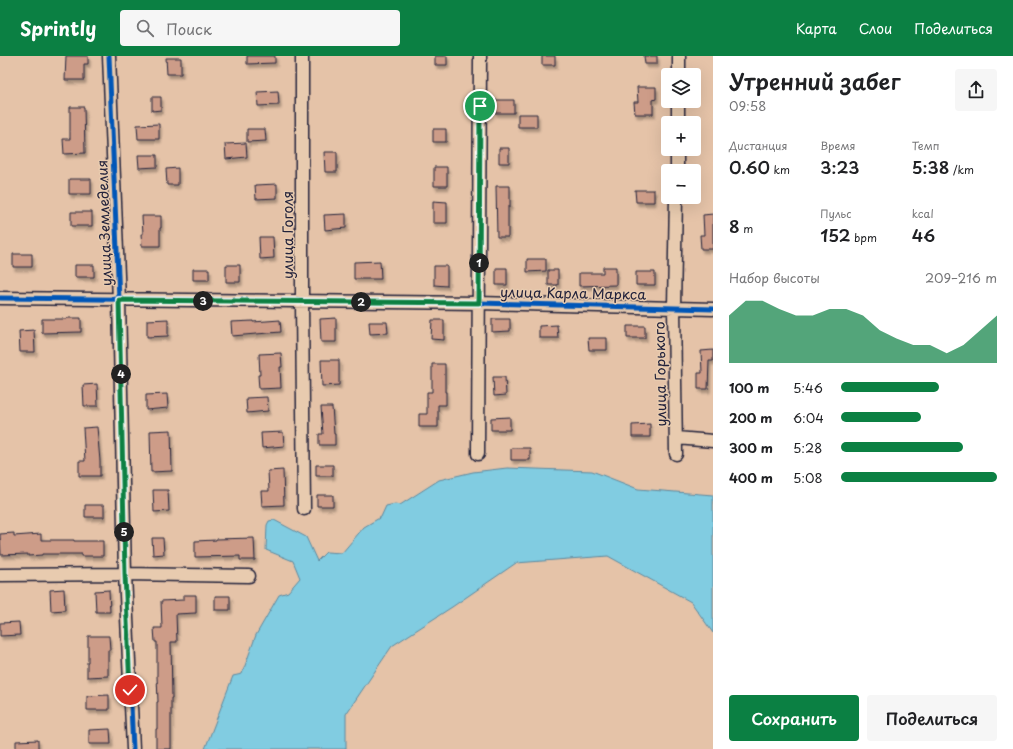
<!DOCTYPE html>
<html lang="ru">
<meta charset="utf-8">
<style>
body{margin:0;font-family:"Playpen Sans",sans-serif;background:#f6f6f6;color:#202124;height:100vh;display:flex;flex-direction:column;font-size:15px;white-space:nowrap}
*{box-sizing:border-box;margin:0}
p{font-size:13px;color:#757577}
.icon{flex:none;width:22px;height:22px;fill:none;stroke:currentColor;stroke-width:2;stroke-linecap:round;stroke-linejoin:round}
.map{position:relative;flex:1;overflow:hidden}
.drawer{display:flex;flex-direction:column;background:#fff;width:300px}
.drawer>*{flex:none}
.buttons{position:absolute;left:661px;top:12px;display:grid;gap:8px}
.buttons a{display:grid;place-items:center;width:40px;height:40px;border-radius:4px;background:#fff;box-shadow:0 4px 16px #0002;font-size:20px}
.pin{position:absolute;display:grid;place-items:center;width:34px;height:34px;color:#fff;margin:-17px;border:2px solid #fff;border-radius:50%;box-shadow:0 1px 4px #0007}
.km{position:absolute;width:20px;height:20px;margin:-10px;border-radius:50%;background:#222;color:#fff;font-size:11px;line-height:20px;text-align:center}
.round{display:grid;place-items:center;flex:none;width:42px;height:42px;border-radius:4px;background:#f6f6f6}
.summary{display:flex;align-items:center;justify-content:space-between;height:68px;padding:0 16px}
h1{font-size:22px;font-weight:600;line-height:30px}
.metrics{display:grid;grid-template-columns:repeat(3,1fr);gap:6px;height:68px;padding:4px 16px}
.metrics div{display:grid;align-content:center}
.metrics b{font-size:17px;font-weight:600}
.metrics small{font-size:11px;font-weight:400}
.metrics p{font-size:11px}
.chart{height:112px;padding:8px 16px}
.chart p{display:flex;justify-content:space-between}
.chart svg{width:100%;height:72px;margin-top:4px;fill:#0b8043;opacity:.7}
.primary-button{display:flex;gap:8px;margin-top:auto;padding:8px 16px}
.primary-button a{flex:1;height:46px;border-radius:4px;background:#0b8043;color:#fff;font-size:16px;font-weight:600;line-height:46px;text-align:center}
.primary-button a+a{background:#f6f6f6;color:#202124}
ul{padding:0 16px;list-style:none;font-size:13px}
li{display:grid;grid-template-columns:64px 48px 1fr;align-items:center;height:30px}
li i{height:10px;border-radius:5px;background:#0b8043}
header{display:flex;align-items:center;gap:24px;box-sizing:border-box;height:56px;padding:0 20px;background:#0b8043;color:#fff}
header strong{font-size:19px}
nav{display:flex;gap:22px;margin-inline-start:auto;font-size:14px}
.search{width:280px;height:36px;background:#f6f6f6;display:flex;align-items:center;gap:10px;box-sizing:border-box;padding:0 14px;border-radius:4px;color:#757577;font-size:15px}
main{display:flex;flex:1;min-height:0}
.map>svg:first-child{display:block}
.water{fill:#81cce1;stroke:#5b889f}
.building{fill:#cd9c88;stroke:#22223b;filter:url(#shadow)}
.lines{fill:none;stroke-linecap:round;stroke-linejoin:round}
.minor-casing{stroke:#22223b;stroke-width:15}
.minor{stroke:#e8cbaf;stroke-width:12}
.cycleway-casing{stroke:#e8cbaf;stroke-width:8}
.cycleway{stroke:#0057b8;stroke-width:5}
.route-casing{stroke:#fff;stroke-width:8}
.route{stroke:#0b8043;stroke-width:5}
.labels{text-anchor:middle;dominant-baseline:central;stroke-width:3;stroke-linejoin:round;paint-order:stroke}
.street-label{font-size:14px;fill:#22223b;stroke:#e8cbaf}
</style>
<header>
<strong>Sprintly</strong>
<div class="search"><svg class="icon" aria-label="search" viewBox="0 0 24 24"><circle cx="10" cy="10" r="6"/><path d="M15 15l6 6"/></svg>Поиск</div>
<nav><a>Карта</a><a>Слои</a><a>Поделиться</a></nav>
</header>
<main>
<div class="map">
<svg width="713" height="693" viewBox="0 0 713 693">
<defs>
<filter id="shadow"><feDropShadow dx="2" dy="3.5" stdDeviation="1" flood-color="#0004"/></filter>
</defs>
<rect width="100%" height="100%" fill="#e5c3a8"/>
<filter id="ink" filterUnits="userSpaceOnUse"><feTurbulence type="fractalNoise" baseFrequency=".025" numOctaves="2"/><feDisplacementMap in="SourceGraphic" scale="8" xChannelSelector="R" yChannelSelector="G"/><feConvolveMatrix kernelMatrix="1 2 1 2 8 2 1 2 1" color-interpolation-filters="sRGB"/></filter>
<g filter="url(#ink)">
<path class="water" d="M507,412L592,415L638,433L713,439V577L691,546L608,500L516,507L452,551L392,590L346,658V693H205L233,620L242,618L256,579L279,539L288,536L300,522L293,505L266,494L267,469L269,465L274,464L306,481L317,505L326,496L342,497L364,471L381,461L386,450L395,448L400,449L439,424L473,416Z"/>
<path class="building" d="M66,0H88V8H84V24H65Z
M247,0H275V7L247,8Z
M435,0H447V9H435Z
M542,0H555V9H542Z
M644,0H657V8H645Z
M166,2H181V18H167Z
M637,31H656V43L653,44V58H635L634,46H638Z
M278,35L279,49L258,50L257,36Z
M152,41H161V54L152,55Z
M495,44H514V57H495Z
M70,51H84L85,97L64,98L63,83H70Z
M518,58H537V71H518Z
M159,68V83H138L137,69Z
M247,73H265L266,85L247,86Z
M433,73H446V86H433Z
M246,87L247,101L226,103L225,88Z
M499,92H509V107H499Z
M324,96H337V116H325Z
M138,99H157V111L139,112Z
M434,111H447V130H434Z
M178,112V129H167L166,113Z
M69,123H91V138H69Z
M277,128V142L256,143L255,129Z
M496,130H510V151H508V181H497Z
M635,134H654V146H636Z
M433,145L447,146V167H433Z
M71,156H92V170H71Z
M346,158V172L325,174L324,159Z
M713,158V193H701L700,179H704L703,159Z
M142,160H161V172H160V190H142L141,178H143Z
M259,181H273L274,202L260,203Z
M13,198H32V211H13Z
M527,203H546V215L527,216Z
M380,205L381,223H354V206Z
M75,209H94V221H75Z
M226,209H240V226H226Z
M434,210H447V230L434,229Z
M603,211H616V229L579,230V217H603Z
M496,212H507V229H496Z
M193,213H209V224H193Z
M548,214H558V229H548Z
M636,216H655V229H636Z
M67,262H81V276L42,277V263H67Z
M336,262V286H321L320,263Z
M168,263V280L147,281V264Z
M492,263H510V275L492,276Z
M280,264L281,276L232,280L231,266L253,265V266Z
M432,264H444V284L431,283Z
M369,266H387L388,277L370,278Z
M557,269L558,282H539V270Z
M627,270H645V282H627Z
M34,274L35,296H20L19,275Z
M588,282H607V294H589Z
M713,294V305H709L708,333H698V317H702L701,295Z
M281,297L282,311H280L281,332L259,333L258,319H260L259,298Z
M321,304H339V329L322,330Z
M432,308H445V336H446V349H438V371H419V358H427V336H432Z
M493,321H505L506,339L494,340Z
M97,328L98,350H84L83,329Z
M167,338L168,352L146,354V339Z
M267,341L268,355L247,357L246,342Z
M321,351H332L334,378H335V389H319V378H323Z
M510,361V374H491V362Z
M650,368V381H632V369Z
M97,371L100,405V420H79V405H85L83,372Z
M171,374L172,415L151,416L150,375Z
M283,376L284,390L262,392L261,377Z
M511,392H530V404H511Z
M316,409H333V420H316Z
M283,414L284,449L262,450L261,435H269L268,415Z
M153,434H168L169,455L154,456Z
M317,439H333V450H317Z
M85,449H104V461H85Z
M14,477V480L41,478V484H74V485H103V500H82V498H42V499L28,500V498L1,499L0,478Z
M152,482H163L164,498L153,499Z
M254,482L255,504H240V500L195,501V485L216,484V483Z
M64,533L65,554L51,555L50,534Z
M109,534L110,556H96L95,535Z
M183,539H196V557L176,558L177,586H171L172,642H171V693H156V673H157V646H158L157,620V586H155L154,572H162L161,545L183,544Z
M215,540H230V554H215Z
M19,566L20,579L0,580V567Z
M88,580H109L110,594H108V620L87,621V606H88Z
M109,639V654H87V640Z
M110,673L111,688H89V674Z
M38,684V693H16V685Z"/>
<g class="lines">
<g class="minor-casing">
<path id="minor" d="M109,0L119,244L125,518L133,693
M302,0V246L304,453
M679,19V0
M678,67V45
M677,115V93
M0,242L479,247L713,253
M676,382L713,385
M478,398L480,0
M676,398L674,251L676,141
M0,519L125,518L249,520"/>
</g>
<use href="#minor" class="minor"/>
<g class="cycleway-casing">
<path id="cycleway" d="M109,0L119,244L125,518L133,693
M0,242L479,247L713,253"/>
</g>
<use href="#cycleway" class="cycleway"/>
</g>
</g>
<g class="lines" filter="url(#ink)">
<g class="route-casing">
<path id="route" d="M130,634L125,518L119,244L479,247L480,50"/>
</g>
<use href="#route" class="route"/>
</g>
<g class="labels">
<g class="street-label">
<text transform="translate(104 167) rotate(-92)">улица Земледелия</text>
<text transform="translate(287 179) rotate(-90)">улица Гоголя</text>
<text transform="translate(573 237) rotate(1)">улица Карла Маркса</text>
<text transform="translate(660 318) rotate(-91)">улица Горького</text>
</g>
</g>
</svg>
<div class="buttons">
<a><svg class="icon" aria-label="layers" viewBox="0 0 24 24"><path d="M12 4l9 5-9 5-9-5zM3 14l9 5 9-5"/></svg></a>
<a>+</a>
<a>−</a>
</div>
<div class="pin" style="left:480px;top:50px;background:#1e9e55"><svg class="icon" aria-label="arrive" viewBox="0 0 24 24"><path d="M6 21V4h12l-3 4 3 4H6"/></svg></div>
<div class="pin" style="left:130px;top:634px;background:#d93025"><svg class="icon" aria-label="check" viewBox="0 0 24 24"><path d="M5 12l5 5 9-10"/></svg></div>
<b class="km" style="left:479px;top:207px">1</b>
<b class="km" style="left:361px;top:246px">2</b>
<b class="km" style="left:203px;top:245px">3</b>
<b class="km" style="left:121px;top:318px">4</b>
<b class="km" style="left:124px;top:476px">5</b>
</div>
<section class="drawer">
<div class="summary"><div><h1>Утренний забег</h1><p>09:58</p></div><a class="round"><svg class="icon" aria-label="share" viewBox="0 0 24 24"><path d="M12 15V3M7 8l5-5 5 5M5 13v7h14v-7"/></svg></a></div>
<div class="metrics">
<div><p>Дистанция</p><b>0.60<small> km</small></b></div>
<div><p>Время</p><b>3:23</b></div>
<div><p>Темп</p><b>5:38<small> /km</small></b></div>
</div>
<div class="metrics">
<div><b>8<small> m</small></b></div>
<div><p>Пульс</p><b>152<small> bpm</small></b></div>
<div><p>kcal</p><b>46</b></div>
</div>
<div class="chart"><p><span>Набор высоты</span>209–216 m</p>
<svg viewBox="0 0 160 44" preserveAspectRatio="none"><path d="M0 44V15L10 6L20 6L30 11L40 15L50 15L60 11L70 11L80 15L90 24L100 29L110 33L120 33L130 38L140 33L150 24L160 15V44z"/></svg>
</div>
<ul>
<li><b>100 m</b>5:46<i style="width:63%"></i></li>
<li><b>200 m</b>6:04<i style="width:51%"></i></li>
<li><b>300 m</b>5:28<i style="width:78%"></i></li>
<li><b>400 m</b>5:08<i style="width:100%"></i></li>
</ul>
<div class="primary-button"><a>Сохранить</a><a>Поделиться</a></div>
</section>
</main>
